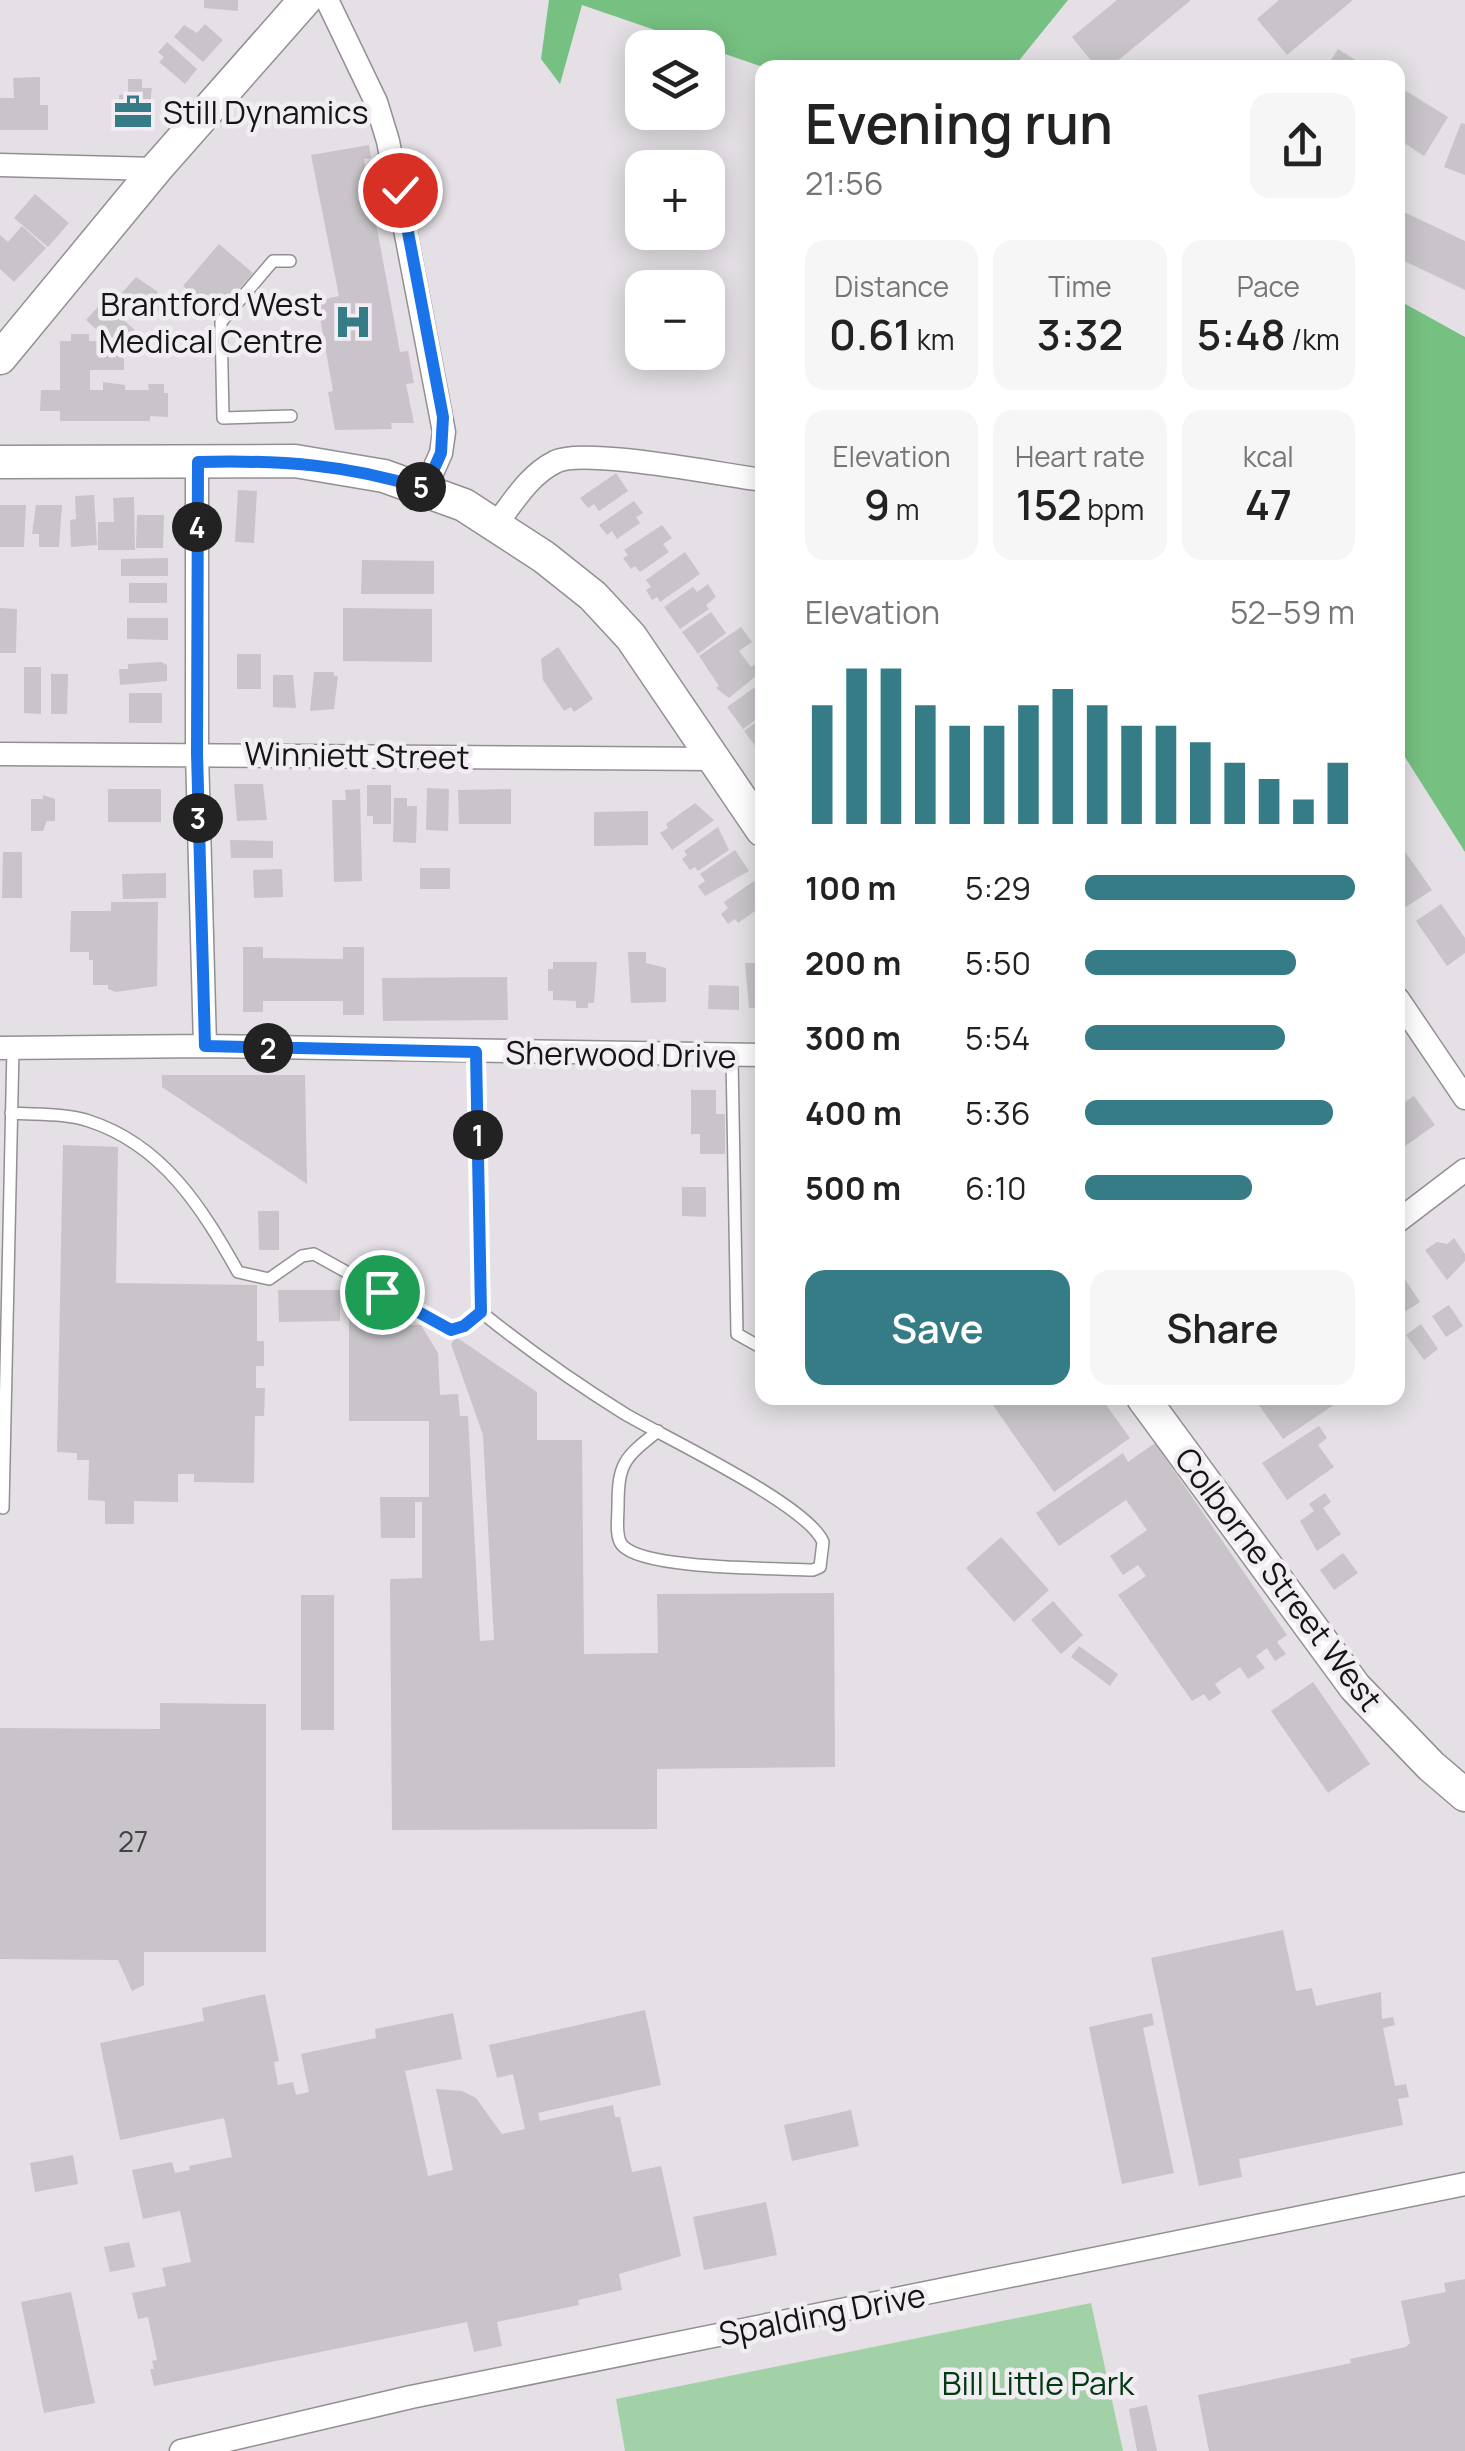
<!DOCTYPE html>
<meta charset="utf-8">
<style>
body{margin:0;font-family:Manrope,sans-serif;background:#f6f6f6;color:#222;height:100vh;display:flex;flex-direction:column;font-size:38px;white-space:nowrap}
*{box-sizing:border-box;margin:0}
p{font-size:32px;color:#767676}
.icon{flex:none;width:55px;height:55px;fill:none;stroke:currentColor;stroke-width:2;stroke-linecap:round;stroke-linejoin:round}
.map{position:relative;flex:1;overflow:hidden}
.details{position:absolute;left:755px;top:60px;width:650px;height:1345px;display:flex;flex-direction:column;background:#fff;border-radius:20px;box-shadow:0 5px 25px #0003}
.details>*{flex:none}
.controls{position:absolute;left:625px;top:30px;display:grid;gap:20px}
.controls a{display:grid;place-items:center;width:100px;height:100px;border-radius:20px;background:#fff;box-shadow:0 5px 25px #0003;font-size:50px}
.pin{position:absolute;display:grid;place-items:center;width:85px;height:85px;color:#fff;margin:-42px;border:5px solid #fff;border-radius:50%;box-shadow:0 2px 10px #0007}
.km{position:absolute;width:50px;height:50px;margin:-25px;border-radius:50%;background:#222;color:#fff;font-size:28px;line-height:50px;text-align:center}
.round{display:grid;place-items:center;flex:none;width:105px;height:105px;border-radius:20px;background:#f6f6f6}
.headline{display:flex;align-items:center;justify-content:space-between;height:170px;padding:0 50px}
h1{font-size:55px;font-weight:600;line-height:75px}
.stats{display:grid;grid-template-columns:repeat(3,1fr);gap:15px;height:170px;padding:10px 50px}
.stats div{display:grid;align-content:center;border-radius:20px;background:#f6f6f6;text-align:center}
.stats b{font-size:42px;font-weight:600}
.stats small{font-size:28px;font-weight:400}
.stats p{font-size:28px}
.chart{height:280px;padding:20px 50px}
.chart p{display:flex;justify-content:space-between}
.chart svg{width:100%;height:180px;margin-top:10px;stroke:#357c86;stroke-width:6}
.button{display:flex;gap:20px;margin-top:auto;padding:20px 50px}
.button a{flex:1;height:115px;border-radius:20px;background:#357c86;color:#fff;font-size:40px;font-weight:600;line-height:115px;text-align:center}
.button a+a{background:#f6f6f6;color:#222}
ul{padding:0 50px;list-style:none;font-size:32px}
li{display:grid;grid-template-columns:160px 120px 1fr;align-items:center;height:75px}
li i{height:25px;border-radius:12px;background:#357c86}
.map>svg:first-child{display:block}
.green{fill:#a2d1a8}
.forest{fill:#76c182}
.building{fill:#c8c4c9}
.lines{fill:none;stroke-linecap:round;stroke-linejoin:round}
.lane-casing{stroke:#938f93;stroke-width:14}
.street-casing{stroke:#938f93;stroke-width:25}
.secondary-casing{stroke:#938f93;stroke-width:35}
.lane{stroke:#fff;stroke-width:11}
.street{stroke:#fff;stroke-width:22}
.secondary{stroke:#fff;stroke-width:32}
.route-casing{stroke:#fff;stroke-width:20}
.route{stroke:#1a73e8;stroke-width:12}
.labels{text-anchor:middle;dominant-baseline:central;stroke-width:9;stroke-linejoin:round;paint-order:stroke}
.number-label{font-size:28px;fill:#424143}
.poi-label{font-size:32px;fill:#161516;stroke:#f2edf2;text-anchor:start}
.street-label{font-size:32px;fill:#161516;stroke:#f2edf2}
.park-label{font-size:32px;fill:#003a12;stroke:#f2edf2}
</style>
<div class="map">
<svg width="1465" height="2451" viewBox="0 0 1465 2451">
<rect width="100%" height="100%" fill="#e4e0e5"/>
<path class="green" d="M1091,2303L1123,2451H625L616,2399Z"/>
<path class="forest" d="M549,0H1068L1013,68L763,67L582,5L560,84L541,59Z
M1398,300L1465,337V852L1398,746Z"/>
<path class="building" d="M204,0H238V11L204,8Z
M1117,0H1191L1109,68H1097L1072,37Z
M1279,0H1353L1287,55L1257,19Z
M205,24L223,40L203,62L174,37L184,25L197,33Z
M167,42L197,69L185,84L159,62L164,57L158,52Z
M1338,49L1368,68H1326Z
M40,77V105H48V130H0V98H14L13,78Z
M128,79H142V88H152L146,131L120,130L119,95L128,94Z
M1398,86L1448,117L1424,156L1398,139Z
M1461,123L1465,124V175L1444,167Z
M369,145L371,158L364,159L400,352L408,351L414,383L406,384L414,423H391L392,429L335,430L328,392L333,391L317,301L339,296L311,155Z
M35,194L69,223L48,247L14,218Z
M1404,212L1465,241V290L1398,258V227Z
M22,226L46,248L14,282L0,269V235L8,242Z
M219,244L253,273L217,315L183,286Z
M136,277L158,292L155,296L164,304L150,321L120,295Z
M103,301L138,333L121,352L86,320Z
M71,334H89V341H105L124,359V370H90V390H103V382L125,385V390H149L148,384H164V393H168V417L150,416V421H60V411H40L41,390H60V341H71Z
M616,473L628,491L599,511L594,504L588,508L580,498Z
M238,490L257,491L254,543L235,542Z
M94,495L97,545L71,547L70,520L76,519L75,496Z
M134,497L135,550H98V522H114L113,498Z
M634,501L643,513L636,517L640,523L617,539L612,531L607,535L599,525Z
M0,505H26L24,547H0Z
M36,505H62L59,547H39V534H32Z
M137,515H164L163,548H136Z
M662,525L672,538L663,544L669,552L640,572L635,566L631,569L623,558L628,555L624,550Z
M685,552L700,574L660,602L657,597L652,600L646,590L651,587L646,580Z
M168,558V576H121V559Z
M362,560L434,561V594H361Z
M129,583H167V603H129Z
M708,584L716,597L706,605L709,609L680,629L664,607L693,587L697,592Z
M0,608L17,609L16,653H0Z
M343,608L432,609V662L343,661Z
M711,612L726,633L698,654L682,632Z
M127,618H168V640L127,639Z
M741,627L752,642L739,651L751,667L758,662L762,671L729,698L716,688L719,686L699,656Z
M558,647L593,699L574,712L571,707L564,711L543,680L541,659Z
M237,654H261V689H237Z
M161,662L167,665V681L120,685L119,669H128V664Z
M24,667H41V714L24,713Z
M314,672H334V676H338L334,709L310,711Z
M51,674H68L67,714H51Z
M273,675H293L296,708L273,707Z
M761,683L762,715L743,729L727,707Z
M129,693H162V723H129Z
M762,718V742L756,747L744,731Z
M234,784H263L267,820L237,821Z
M367,785H391V824H373V816H367Z
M427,788L449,789L448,831L426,830Z
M108,789H161V822H108Z
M360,789L362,881L334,882L332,800H346L345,790Z
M511,789V824H459L458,790Z
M43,795L55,799V821H47L43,831H31V799H43Z
M394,798H407V806H417L416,843L393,842Z
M695,803L714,820L672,850L660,833L668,828L666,824Z
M648,811V845L594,846V812Z
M718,827L729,850L698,871L695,867L690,870L682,859L687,855L684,851Z
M230,840L273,841V858H231Z
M1401,846L1432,890L1406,907L1398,895V848Z
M735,850L749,871L705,896L698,886L705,881L700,874Z
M3,852H22V898H2Z
M420,868H450V889H420Z
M282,869L283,897L254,898L253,870Z
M166,873V898L123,899L122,874Z
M754,881L762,894V906L738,923L735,919L728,924L721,914L728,908L724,902Z
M111,902H158L157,986L116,992L108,989V985H93V960H89V952H70L71,911H111Z
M1441,904L1465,938V953L1447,966L1416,921Z
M243,947H263V958L343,959V947H364V1015H343V1001H263V1012H243Z
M628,952H646V963L666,968V1002L631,1003Z
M553,962H597L594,1003H588V1008H576V1001L553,1000V991H548V969H553Z
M745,963H762V1008H749Z
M507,977L508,1020L383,1021L382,978Z
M709,985L739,986V1010L708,1009Z
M162,1075H305L307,1184L162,1087Z
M691,1090H716V1114H725V1154H700V1134H691Z
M1414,1096L1435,1125L1398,1151V1107Z
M63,1145L118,1147L116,1283L257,1285V1341H264V1366H256V1388H265L264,1416H255L254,1483L194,1482V1474H178V1502L134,1501V1524H105V1501L88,1500L89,1460H77V1453L57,1452Z
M682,1187H706V1217L682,1216Z
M258,1211H279V1250H259Z
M1454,1238L1465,1254V1261L1447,1280L1425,1250L1437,1242L1447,1244Z
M1404,1278L1420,1302L1400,1315L1398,1282Z
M278,1290H340V1321L279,1322Z
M1449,1305L1463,1326L1446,1337L1432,1316Z
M349,1309H397V1325H421L438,1353L440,1395L458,1394L460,1416H468L480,1641L494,1640L483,1435L451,1344L456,1337L537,1392V1440H582L584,1654L658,1653L657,1594L834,1593L835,1767L657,1769V1829L392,1830L390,1579L422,1578V1502H415V1538H381L380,1497H429V1421H349Z
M1421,1324L1438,1349L1424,1360L1406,1335Z
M988,1398H1101L1130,1438L1054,1492Z
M1254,1398H1344L1283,1439Z
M1319,1426L1327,1438L1318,1445L1334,1467L1287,1500L1262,1463Z
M1155,1443L1287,1635L1277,1642L1286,1654L1275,1661L1267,1648L1256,1656L1265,1668L1248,1679L1240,1667L1215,1684L1221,1693L1209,1701L1204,1694L1192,1701L1118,1595L1146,1576L1138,1565L1123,1575L1110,1556L1147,1530L1126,1500L1059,1546L1036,1513L1123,1453L1128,1462Z
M1325,1493L1331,1502L1323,1508L1341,1534L1317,1551L1300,1521L1314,1511L1309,1504Z
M1001,1537L1049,1590L1014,1622L966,1568Z
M1343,1553L1358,1573L1334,1590L1320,1570Z
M301,1595H334V1730H301Z
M1053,1601L1083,1635L1061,1654L1031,1620Z
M1079,1646L1118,1674L1110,1686L1071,1657Z
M1313,1682L1370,1764L1328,1793L1271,1711Z
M160,1703L266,1704V1952H144V1985L132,1991L118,1960L0,1959V1728L160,1729Z
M1283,1930L1296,1991L1312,1988L1316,2006L1381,1992L1382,2019L1393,2017L1395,2025L1383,2028L1395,2086L1406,2084L1409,2097L1398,2099L1403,2125L1239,2159L1242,2177L1199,2186L1151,1958Z
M265,1994L279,2061L274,2062L278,2085L293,2082L296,2095L309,2092L301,2054L376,2038L375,2029L453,2013L462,2059L405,2071L428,2176L453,2170L436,2089L462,2091L476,2098L502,2134L525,2129L513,2074L497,2078L489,2045L645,2010L661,2085L538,2113L540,2121L613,2105L615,2117H620L632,2172L661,2166L681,2256L619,2274L622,2290L578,2300L579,2305L497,2322L502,2346L474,2352L467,2322L154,2386L150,2369H154L152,2361L157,2360L148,2317L138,2319L132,2293L166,2286L162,2268L191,2262L180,2211L143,2219L132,2170L172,2162L175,2173L190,2170L189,2166L232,2157L224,2118L120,2140L100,2043L204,2021L202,2008Z
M1152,2013L1154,2025L1143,2028L1174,2173L1122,2184L1089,2027Z
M851,2110L859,2146L792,2161L784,2125Z
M73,2155L78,2184L35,2192L30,2163Z
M766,2202L777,2255L704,2270L693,2217Z
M129,2242L135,2267L110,2272L104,2247Z
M1465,2279V2451H1209L1198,2395L1351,2363L1350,2359L1406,2347L1410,2343L1401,2301L1446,2292L1444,2283Z
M71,2292L95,2403L44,2413L21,2302Z
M1147,2405L1157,2451H1137L1129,2409Z"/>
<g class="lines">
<g class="lane-casing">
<path id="lane" d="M290,261H273L221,322L223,418L291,416
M476,1052L481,1312C527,1349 575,1383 625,1414C666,1438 808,1505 823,1542L820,1567L813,1570C777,1568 643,1570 622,1545C615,1537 618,1518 618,1507C618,1463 624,1458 658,1431
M732,1057L737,1334L762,1348
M11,1113C35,1115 66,1113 89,1121C163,1145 202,1208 238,1272L269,1279L302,1256L314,1254L451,1330L464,1327L481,1312
M853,1398H859
M3,1508L13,1048"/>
</g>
<g class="street-casing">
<path id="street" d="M327,0L376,102L388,141L444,432L441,453L425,489
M0,165L156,169
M197,462V753L205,1046
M497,523C514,501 529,475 555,462C583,447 723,475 762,480
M0,754L714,759
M1398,999L1465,1098
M0,1048L205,1046L762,1055
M1398,1221L1465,1170
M181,2451L411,2397L1465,2184"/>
</g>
<g class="secondary-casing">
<path id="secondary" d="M0,358L156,169L305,0
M0,462L295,461L384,476L464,505L544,557L593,596L631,637L762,830
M1143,1398L1355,1687L1431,1766L1465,1795"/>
</g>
<use href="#lane" class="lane"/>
<use href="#street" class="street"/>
<use href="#secondary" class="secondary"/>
</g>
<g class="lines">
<g class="route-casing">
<path id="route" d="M382,1292L451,1330L464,1326L481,1312L476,1052L205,1046L197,753L198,462C280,460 346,464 425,489L441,453L443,417L400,190"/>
</g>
<use href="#route" class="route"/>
</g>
<defs>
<g id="office-bare" transform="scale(3)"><path d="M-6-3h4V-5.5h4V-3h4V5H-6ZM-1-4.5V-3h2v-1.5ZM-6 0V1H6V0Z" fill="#357c86" stroke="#f2edf2" stroke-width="2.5" paint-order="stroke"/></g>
<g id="hospital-bare" transform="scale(3)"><path d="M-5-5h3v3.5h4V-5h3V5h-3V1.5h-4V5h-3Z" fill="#357c86" stroke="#f2edf2" stroke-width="2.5" paint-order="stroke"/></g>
</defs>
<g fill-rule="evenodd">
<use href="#office-bare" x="133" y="112"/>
<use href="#hospital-bare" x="353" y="322"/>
</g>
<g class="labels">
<g class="number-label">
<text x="133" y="1841">27</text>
</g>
<g class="poi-label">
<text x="163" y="112">Still Dynamics</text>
<text x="323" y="304" text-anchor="end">Brantford West<tspan x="323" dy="37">Medical Centre</tspan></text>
</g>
<g class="street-label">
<text transform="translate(357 755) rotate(1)">Winniett Street</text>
<text transform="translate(621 1054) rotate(1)">Sherwood Drive</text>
<text transform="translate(1279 1579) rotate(53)">Colborne Street West</text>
<text transform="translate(822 2314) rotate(-11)">Spalding Drive</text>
</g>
<g class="park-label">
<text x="1038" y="2383">Bill Little Park</text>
</g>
</g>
</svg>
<div class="controls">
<a><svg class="icon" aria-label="layers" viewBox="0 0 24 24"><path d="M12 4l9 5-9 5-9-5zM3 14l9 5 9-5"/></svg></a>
<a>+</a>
<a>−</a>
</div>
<div class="pin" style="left:382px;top:1292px;background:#1e9e55"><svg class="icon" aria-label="arrive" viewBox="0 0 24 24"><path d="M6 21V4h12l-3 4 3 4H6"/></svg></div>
<div class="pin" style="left:400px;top:190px;background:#d93025"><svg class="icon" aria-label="check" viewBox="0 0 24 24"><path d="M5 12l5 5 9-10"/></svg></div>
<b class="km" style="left:478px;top:1135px">1</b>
<b class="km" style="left:268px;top:1048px">2</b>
<b class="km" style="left:198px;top:818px">3</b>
<b class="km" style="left:197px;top:527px">4</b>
<b class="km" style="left:421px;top:487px">5</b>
<section class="details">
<div class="headline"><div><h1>Evening run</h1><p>21:56</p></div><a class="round"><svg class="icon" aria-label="share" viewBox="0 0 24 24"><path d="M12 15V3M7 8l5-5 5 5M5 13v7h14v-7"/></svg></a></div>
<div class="stats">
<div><p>Distance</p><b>0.61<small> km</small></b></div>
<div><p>Time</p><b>3:32</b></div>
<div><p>Pace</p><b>5:48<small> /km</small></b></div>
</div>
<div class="stats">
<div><p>Elevation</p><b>9<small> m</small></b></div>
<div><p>Heart rate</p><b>152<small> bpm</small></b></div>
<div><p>kcal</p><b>47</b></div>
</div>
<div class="chart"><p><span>Elevation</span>52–59 m</p>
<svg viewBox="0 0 160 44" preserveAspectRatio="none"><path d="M5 44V15M15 44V6M25 44V6M35 44V15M45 44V20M55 44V20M65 44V15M75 44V11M85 44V15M95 44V20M105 44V20M115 44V24M125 44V29M135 44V33M145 44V38M155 44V29"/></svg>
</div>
<ul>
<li><b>100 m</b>5:29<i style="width:100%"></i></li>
<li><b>200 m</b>5:50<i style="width:78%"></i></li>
<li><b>300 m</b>5:54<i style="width:74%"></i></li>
<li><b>400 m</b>5:36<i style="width:92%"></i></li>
<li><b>500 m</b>6:10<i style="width:62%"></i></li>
</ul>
<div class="button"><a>Save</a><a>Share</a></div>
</section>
</div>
